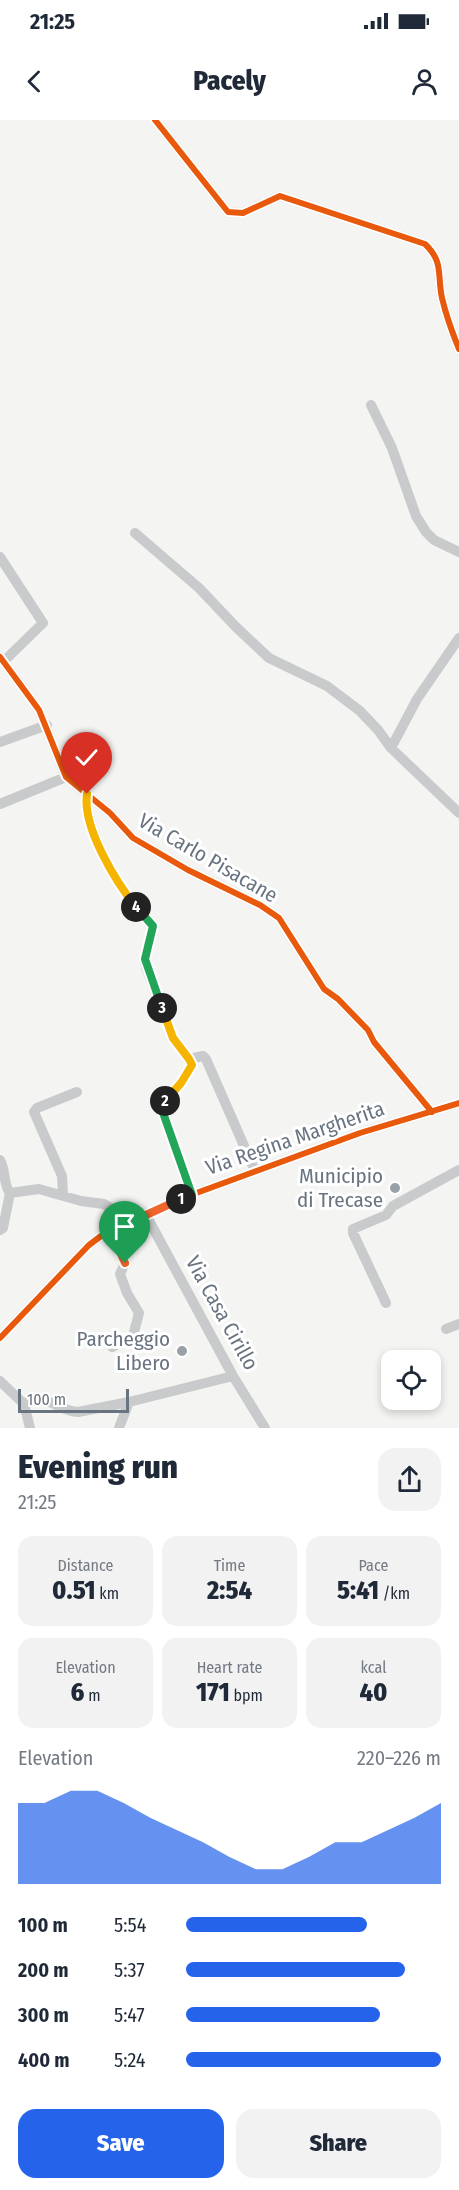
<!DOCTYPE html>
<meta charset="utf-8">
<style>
body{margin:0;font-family:"Fira Sans Condensed",sans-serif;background:#f2f2f3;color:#1f2937;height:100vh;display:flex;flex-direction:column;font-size:22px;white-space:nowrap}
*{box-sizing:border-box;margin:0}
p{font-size:20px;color:#747a83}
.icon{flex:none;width:33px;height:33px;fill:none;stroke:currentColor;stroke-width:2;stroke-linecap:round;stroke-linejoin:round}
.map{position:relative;height:1308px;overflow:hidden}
.side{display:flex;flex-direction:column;background:#fff;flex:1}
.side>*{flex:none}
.fabs{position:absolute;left:381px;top:1230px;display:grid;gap:12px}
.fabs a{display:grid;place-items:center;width:60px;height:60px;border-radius:12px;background:#fff;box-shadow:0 3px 9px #0003;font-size:30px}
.scale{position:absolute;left:18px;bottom:15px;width:111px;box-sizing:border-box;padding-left:6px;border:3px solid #687480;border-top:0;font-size:16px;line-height:21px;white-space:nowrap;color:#687480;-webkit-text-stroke:4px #fff;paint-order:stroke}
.pin{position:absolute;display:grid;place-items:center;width:51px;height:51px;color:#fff;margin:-62px -26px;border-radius:50% 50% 50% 0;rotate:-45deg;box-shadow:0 0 6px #0007}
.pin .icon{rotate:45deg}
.km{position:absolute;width:30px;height:30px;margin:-15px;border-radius:50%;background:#222;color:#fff;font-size:16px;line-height:30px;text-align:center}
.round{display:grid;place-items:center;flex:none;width:63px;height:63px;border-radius:18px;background:#f2f2f3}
.overview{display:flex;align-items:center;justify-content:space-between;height:102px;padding:0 18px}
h1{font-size:33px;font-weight:800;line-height:45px}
.stats{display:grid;grid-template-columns:repeat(3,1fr);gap:9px;height:102px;padding:6px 18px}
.stats div{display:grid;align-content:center;border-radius:15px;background:#f2f2f3;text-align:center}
.stats b{font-size:26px;font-weight:800}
.stats small{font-size:16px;font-weight:400}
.stats p{font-size:16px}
.chart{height:168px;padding:12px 18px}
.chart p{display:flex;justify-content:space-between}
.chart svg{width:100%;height:108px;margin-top:6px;fill:#2563eb;opacity:.7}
.cta{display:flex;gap:12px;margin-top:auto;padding:12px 18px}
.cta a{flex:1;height:69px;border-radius:18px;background:#2563eb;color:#fff;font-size:24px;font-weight:800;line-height:69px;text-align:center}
.cta a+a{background:#f2f2f3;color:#1f2937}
ul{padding:0 18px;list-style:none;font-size:20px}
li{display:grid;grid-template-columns:96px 72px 1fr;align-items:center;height:45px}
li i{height:15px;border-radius:8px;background:#2563eb}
.status{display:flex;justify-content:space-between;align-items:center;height:42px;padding:0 30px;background:#fff;direction:ltr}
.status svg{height:16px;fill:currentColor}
header{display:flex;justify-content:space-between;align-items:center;height:78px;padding:0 18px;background:#fff;font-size:27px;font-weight:800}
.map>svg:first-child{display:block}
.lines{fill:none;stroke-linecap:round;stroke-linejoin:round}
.minor{stroke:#c9cacb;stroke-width:10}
.cycleway-casing{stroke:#fff;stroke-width:10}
.cycleway{stroke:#e8590c;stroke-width:6}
.split-1-casing{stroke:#fff;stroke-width:12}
.split-2-casing{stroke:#fff;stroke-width:12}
.split-3-casing{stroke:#fff;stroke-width:12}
.split-4-casing{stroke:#fff;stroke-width:12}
.split-5-casing{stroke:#fff;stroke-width:12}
.split-1{stroke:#f0652b;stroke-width:8}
.split-2{stroke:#22a559;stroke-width:8}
.split-3{stroke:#f5b400;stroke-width:8}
.split-4{stroke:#22a559;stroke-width:8}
.split-5{stroke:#f5b400;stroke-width:8}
.poi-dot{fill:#99a1a8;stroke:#fff;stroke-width:2}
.labels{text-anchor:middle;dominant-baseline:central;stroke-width:6;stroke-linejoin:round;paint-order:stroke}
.street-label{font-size:21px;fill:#687480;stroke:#fff}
.poi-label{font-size:21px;fill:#687480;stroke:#fff;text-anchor:end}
</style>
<div class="status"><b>21:25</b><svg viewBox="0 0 49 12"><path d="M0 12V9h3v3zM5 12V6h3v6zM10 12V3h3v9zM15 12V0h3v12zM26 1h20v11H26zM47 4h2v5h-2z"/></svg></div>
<header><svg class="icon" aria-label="back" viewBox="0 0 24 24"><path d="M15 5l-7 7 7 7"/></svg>Pacely<svg class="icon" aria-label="person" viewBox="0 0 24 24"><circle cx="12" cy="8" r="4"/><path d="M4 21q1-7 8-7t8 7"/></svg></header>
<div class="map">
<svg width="459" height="1308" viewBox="0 0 459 1308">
<rect width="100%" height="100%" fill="#f4f4f3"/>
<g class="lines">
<path class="minor" d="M155,0L228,92L243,93L280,76L425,124C444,142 437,155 442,178C446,195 452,212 459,229
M371,285L392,328L416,396L426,412L434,420L459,432
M135,413L199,468L236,507L269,538L327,566L360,591L378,610L391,628L459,693
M0,437L43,503L4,541
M0,537L39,590L66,657L110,693L133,718L188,750L260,785L279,798L324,869L338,879L368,910L374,922L432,992
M0,622L47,605
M391,628L417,579L459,518
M88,674C83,704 112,752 128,777C135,788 145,795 153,805L145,839L146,847L173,918L192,945L181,963L161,987L191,1075
M0,684L66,657
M189,939L203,936L206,939L255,1051
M0,1040C6,1050 3,1065 10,1073
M10,1073L39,1069L81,1081L104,1084L114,1090L120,1106
M63,1075L62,1056L34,992L37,988L77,972
M146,1095L233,1256L265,1308
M0,1110L3,1108L10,1073
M111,1111L125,1143L120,1154L127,1173L139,1193L133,1216L112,1227
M386,1183L353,1113V1109L386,1095L393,1086L459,1050
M446,1209L459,1204
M0,1218L89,1125L105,1113L191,1075L360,1013L459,983
M0,1261L24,1284L30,1308
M24,1284C44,1270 57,1291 78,1292L129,1282L233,1256
M119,1308L129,1282"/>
<g class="cycleway-casing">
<path id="cycleway" d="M155,0L228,92L243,93L280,76L425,124C444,142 437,155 442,178C446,195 452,212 459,229
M0,537L39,590L66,657L110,693L133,718L188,750L260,785L279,798L324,869L338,879L368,910L374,922L432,992
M0,1218L89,1125L105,1113L191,1075L360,1013L459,983"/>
</g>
<use href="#cycleway" class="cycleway"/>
</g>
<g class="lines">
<g class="split-1-casing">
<path id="split-1" d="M125,1143L111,1111L181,1079"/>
</g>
<g class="split-2-casing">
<path id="split-2" d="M165,981L161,987L192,1075L181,1079"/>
</g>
<g class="split-3-casing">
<path id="split-3" d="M162,888L173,918L189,939L192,945L181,963L165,981"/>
</g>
<g class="split-4-casing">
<path id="split-4" d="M136,787L153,806L145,839L162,888"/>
</g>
<g class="split-5-casing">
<path id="split-5" d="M87,674C82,707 116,762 136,787"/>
</g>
<use href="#split-1" class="split-1"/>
<use href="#split-2" class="split-2"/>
<use href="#split-3" class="split-3"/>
<use href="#split-4" class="split-4"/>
<use href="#split-5" class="split-5"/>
</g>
<g class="poi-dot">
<circle cx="395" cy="1068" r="6"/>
<circle cx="182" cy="1231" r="6"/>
</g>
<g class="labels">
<g class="street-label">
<text transform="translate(208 738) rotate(30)">Via Carlo Pisacane</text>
<text transform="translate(295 1018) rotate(-19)">Via Regina Margherita</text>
<text transform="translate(222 1193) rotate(61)">Via Casa Cirillo</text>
</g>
<g class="poi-label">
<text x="383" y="1056">Municipio<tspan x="383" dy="24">di Trecase</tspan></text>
<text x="170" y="1219">Parcheggio<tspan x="170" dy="24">Libero</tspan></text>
</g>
</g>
</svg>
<div class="fabs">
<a><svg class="icon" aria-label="locate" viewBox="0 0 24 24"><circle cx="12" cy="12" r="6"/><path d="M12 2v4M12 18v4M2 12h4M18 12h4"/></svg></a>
</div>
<div class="scale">100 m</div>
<div class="pin" style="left:125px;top:1143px;background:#1e9e55"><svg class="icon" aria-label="arrive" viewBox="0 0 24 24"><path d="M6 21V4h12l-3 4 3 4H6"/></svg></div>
<div class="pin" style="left:87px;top:674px;background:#d93025"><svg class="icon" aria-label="check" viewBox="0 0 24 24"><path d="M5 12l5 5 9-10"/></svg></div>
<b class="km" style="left:181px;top:1079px">1</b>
<b class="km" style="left:165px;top:981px">2</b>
<b class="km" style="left:162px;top:888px">3</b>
<b class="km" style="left:136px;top:787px">4</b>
</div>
<section class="side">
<div class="overview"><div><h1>Evening run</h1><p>21:25</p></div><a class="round"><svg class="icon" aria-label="share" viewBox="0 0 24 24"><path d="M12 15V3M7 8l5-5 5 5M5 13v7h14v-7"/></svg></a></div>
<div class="stats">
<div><p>Distance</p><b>0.51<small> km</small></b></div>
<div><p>Time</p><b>2:54</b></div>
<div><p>Pace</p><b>5:41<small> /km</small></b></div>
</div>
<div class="stats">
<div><p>Elevation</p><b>6<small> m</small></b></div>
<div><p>Heart rate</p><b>171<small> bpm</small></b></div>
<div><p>kcal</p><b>40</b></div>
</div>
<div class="chart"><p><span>Elevation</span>220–226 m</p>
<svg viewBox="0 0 160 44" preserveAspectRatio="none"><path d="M0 44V11L10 11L20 6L30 6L40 11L50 17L60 22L70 27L80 33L90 38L100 38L110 33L120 27L130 27L140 22L150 17L160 11V44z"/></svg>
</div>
<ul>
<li><b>100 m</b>5:54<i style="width:71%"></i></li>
<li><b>200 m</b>5:37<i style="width:86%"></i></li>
<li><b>300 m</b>5:47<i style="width:76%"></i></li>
<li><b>400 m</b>5:24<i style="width:100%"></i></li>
</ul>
<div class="cta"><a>Save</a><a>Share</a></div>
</section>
